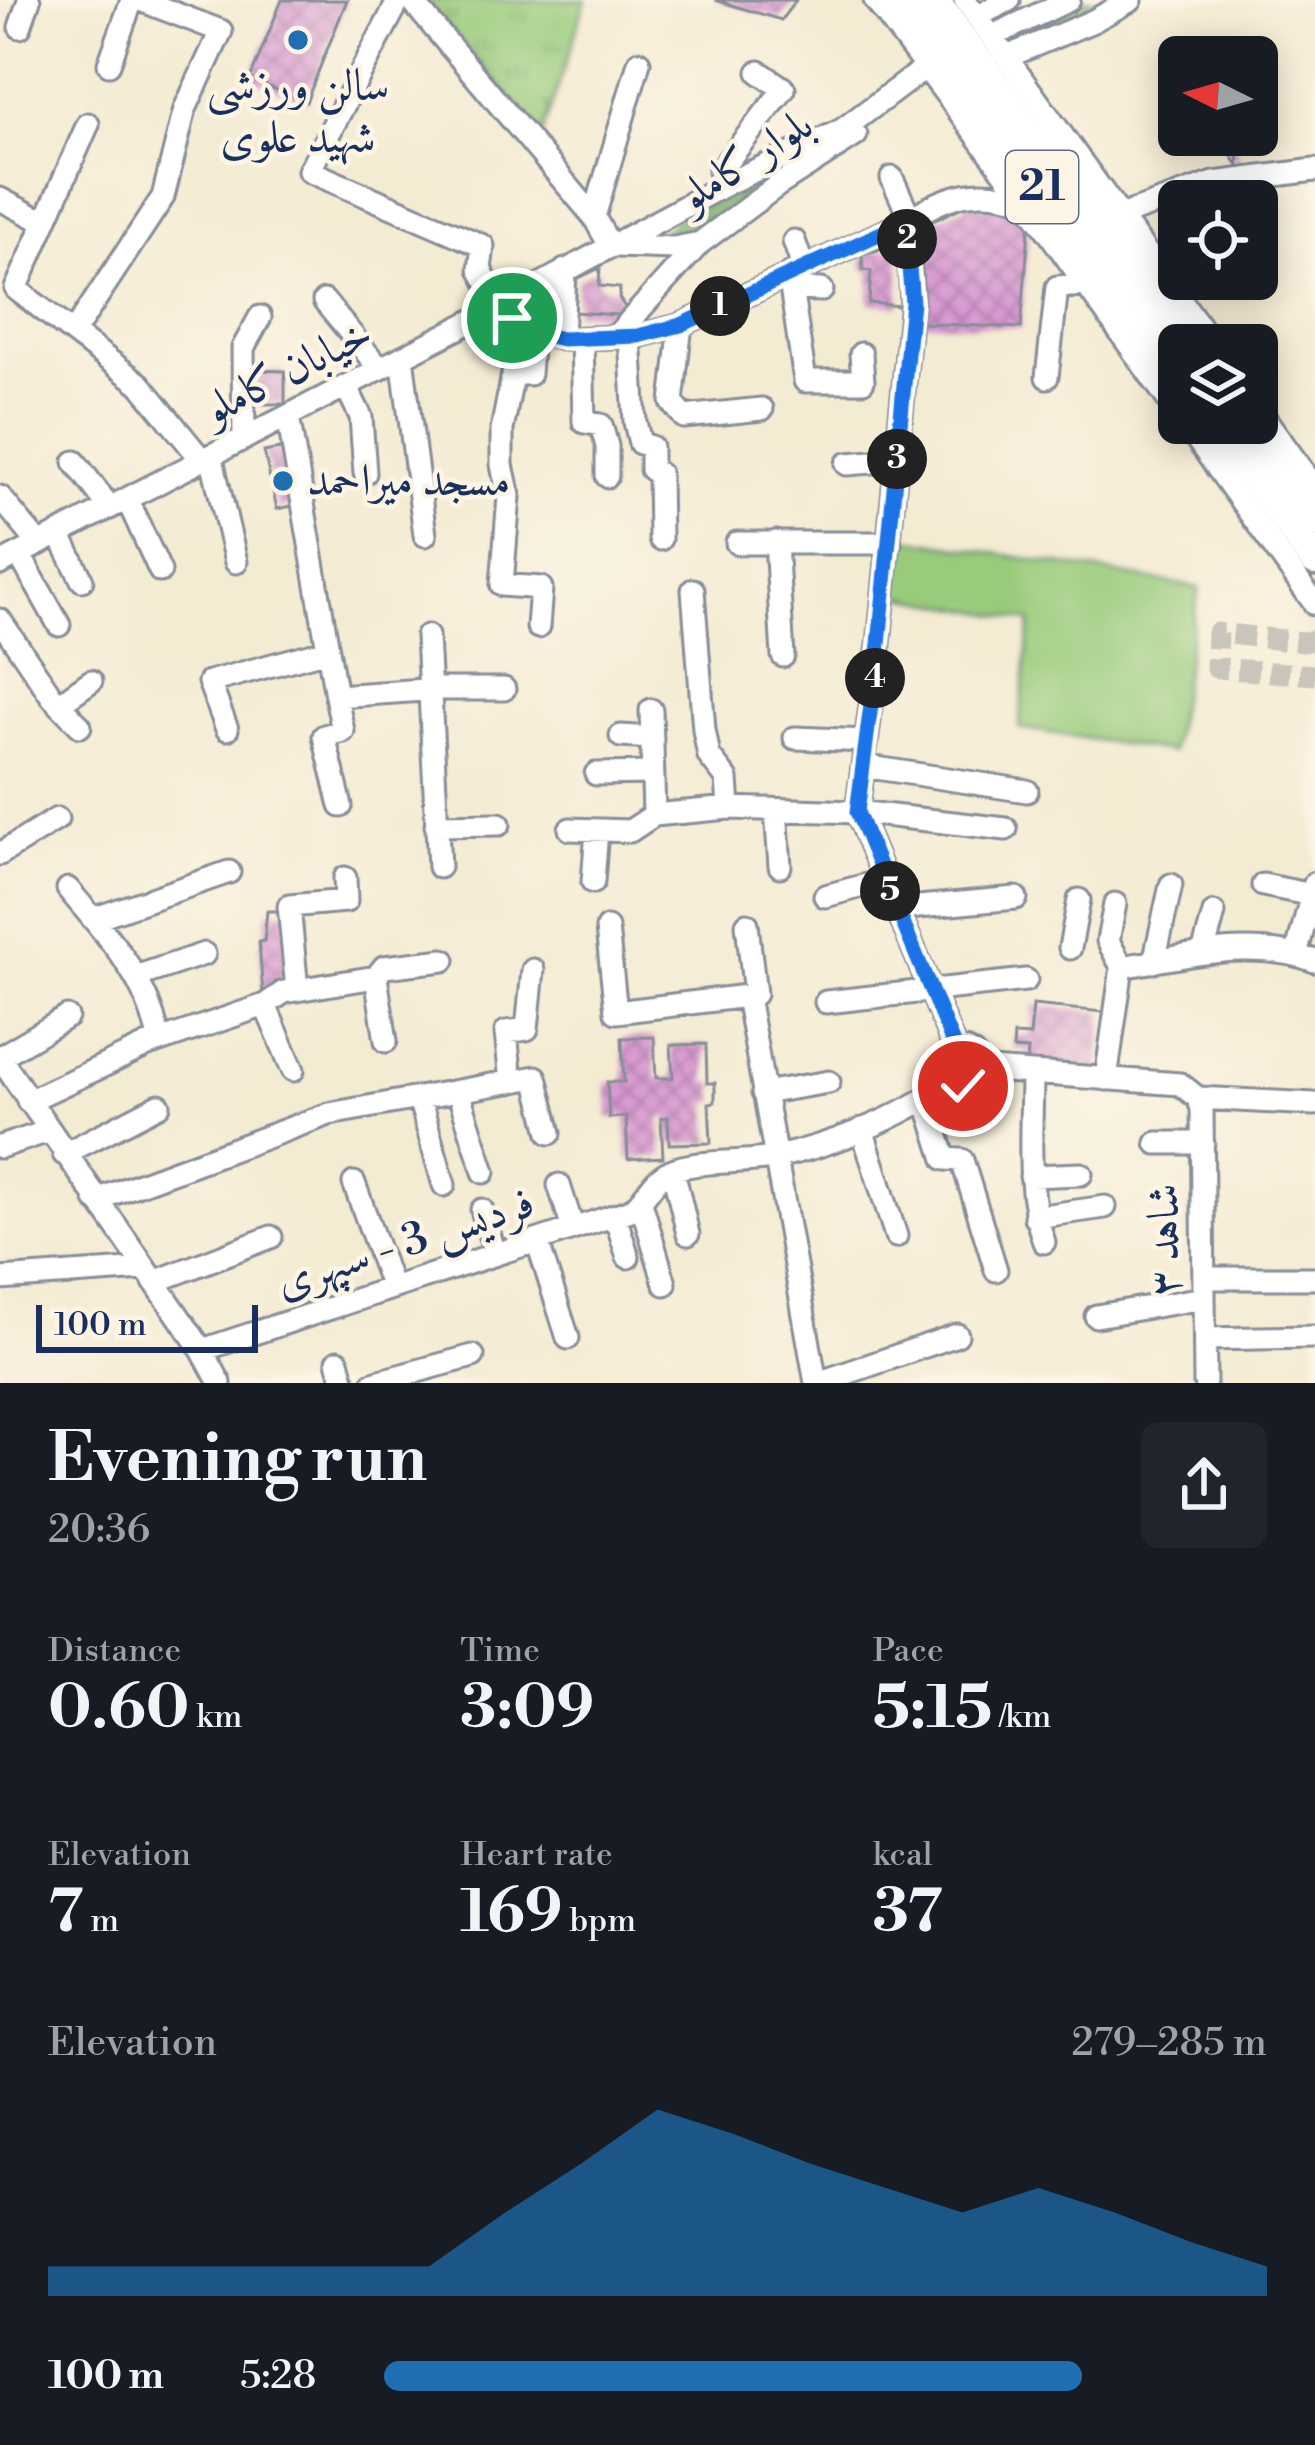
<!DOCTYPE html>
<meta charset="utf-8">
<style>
body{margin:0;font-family:"Libre Bodoni",Amiri,serif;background:#20242c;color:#f1f3f6;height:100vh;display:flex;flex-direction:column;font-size:45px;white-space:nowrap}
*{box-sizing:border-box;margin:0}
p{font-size:39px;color:#9ea1a6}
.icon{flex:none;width:66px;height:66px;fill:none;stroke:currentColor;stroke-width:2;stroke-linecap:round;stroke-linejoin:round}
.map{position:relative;height:1383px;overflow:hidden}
.side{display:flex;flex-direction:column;background:#171b24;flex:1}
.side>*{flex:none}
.needle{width:78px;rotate:275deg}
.buttons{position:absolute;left:1158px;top:36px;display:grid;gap:24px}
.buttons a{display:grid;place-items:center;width:120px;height:120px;border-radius:18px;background:#171b24;box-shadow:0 6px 30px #0003;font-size:60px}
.scale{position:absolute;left:36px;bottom:30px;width:222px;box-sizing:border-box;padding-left:12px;border:6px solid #1b2f5e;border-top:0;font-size:33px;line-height:42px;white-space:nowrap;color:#1b2f5e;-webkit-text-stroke:9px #fcf5e5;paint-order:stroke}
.pin{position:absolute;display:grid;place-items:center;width:102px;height:102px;color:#fff;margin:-51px;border:6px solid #fff;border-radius:50%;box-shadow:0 3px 12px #0007}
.km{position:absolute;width:60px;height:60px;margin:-30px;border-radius:50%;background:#222;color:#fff;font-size:33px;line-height:60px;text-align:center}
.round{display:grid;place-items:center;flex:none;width:126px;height:126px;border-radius:18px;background:#20242c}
.summary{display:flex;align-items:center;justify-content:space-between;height:204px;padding:0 48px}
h1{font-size:66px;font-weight:700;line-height:90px}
.metrics{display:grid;grid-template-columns:repeat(3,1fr);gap:18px;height:204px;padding:12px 48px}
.metrics div{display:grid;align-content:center}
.metrics b{font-size:60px;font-weight:700}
.metrics small{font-size:33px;font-weight:400}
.metrics p{font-size:33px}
.chart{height:336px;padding:24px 48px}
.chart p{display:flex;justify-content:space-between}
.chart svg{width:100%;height:216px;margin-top:12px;fill:#1f6fb2;opacity:.7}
ul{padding:0 48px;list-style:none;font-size:39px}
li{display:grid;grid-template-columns:192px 144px 1fr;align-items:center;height:90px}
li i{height:30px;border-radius:15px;background:#1f6fb2}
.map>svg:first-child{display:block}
.grass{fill:url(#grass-dots);stroke:#5a7d6c;stroke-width:3}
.forest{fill:url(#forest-firs);stroke:#4a6f64;stroke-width:3}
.park{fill:url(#park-tufts);stroke:#5a7d6c;stroke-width:3}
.garden{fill:#99cb7b;stroke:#5a7d6c;stroke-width:3}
.building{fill:url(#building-cross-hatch)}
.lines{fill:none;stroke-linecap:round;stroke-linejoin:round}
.minor-tunnel{stroke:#c9c5bc;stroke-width:21;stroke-dasharray:21 10;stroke-linecap:butt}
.minor-casing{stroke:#888d98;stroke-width:27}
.highway-casing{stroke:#888d98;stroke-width:36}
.minor{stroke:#fff;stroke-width:21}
.highway{stroke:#fff;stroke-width:30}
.route-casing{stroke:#fff;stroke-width:24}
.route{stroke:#1a73e8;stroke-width:15}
.poi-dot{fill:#1f6fb2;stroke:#fcf5e5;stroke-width:4.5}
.labels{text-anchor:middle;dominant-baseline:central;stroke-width:9;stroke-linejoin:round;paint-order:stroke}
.shield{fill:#fcf5e5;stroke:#5e6a86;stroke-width:3}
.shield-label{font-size:42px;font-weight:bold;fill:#1b2f5e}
.poi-label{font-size:45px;fill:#1b2f5e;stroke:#fcf5e5}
.street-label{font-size:45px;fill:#1b2f5e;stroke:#fcf5e5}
</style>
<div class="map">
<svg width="1315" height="1383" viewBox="0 0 1315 1383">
<defs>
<pattern id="grass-dots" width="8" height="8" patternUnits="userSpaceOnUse" patternTransform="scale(3)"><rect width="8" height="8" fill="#99cb7b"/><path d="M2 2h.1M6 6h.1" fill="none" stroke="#7ca568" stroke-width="1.8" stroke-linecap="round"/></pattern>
<pattern id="forest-firs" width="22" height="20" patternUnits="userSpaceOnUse" patternTransform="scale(3)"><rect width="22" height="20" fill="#7aaf6b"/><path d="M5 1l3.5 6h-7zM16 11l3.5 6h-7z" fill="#638f5b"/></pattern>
<pattern id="park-tufts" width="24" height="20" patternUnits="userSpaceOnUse" patternTransform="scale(3)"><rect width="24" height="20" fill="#99cb7b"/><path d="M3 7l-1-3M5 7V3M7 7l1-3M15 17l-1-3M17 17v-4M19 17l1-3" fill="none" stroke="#7ca568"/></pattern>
<pattern id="building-cross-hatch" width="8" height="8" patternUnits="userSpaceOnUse" patternTransform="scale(3)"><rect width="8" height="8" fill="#d999d1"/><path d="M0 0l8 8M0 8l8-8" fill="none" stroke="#af7dad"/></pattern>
</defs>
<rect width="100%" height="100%" fill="#fcf5e5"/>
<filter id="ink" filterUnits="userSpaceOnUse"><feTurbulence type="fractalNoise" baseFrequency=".00833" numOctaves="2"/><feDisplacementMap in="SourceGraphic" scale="24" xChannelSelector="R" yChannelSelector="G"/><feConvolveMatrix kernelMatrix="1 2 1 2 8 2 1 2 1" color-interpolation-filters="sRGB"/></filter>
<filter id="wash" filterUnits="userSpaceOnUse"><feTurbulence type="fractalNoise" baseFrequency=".004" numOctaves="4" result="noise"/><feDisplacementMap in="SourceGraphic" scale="48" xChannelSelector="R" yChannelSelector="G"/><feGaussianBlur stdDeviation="2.7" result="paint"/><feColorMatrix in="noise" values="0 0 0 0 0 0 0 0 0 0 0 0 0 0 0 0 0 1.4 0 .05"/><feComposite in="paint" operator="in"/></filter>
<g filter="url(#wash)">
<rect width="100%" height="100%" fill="#f4ebd3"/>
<path class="grass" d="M1078,0H1109L1011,49L1003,37Z"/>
<path class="forest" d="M820,148L692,239L656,235L680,217Z
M555,295L554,325L519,312V305Z"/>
<path class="park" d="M424,0H586L543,134Z"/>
<path class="garden" d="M899,537L1199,588L1171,752L1019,728L1031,621L893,595Z"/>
<g id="blocks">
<path class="building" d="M282,0H347L306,102L250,79Z
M715,0H796L781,20Z
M1218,135H1236L1239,167Z
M975,201H997L1030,217L1021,328L920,323L918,228Z
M896,246L900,248V306L869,303L871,271L863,270L862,254Z
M600,268L599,286L620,288L619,298L626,309L617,315L575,312L577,279Z
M254,370L285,371V404H253Z
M285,448L301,504L277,509L264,452Z
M267,911H286L292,979L275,982V993L263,995L259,942L264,941Z
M1033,1005L1104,1012L1099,1071L1027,1065L1028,1050L1013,1049L1014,1035L1030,1036Z
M654,1037L656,1078H673L671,1045L706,1044L707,1083H715V1102L709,1103L711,1143L669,1144L668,1117L661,1118L663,1157L628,1159L626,1117L609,1118L607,1082H624L622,1038Z"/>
</g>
</g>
<g filter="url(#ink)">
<use href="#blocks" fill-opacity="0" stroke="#888d98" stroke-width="3"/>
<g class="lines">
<path class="minor-tunnel" d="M1315,640L1303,642L1217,633L1216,668L1315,675"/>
<g class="minor-casing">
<path id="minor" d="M399,0L309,171L483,246L480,269L500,306
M411,0L594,217L610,246
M875,0L1027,202L1179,415
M965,0L1213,345
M977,16L1009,0
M20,27L29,0
M1001,32L1069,0
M1016,53L1093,21L1131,0
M109,64L132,0
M88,124L16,289L140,384L202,460
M892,178L906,209L912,301L879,644L857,812L956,1051
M728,183L719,172L784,89L759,72
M0,199L44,222
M1120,216L1214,183L1315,170
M594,217L639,62
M794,241L803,267
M616,246L674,248L700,243L777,186L856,135
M789,274L805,381H863L861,354
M791,289L822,290
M324,301L380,369
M482,316L562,339L638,336L681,325L905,222C947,194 980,184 1027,202
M681,325L672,402L684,417L762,409
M74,332L163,197L185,109L221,31L140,0
M532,333L529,374H513L502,430V465L509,496L502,585L541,588L538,627
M630,336L635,422L640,443L651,447V469L659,474L660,539
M615,337L699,244
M562,339L565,270
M582,339L584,422L601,425L607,446V476
M402,357L425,535
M1047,377L1057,287L1086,285
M346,386L361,417L365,473
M1257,407L1315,488
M288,416L336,696L438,689H504
M1185,423L1315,604
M244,439L243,348L260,317
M211,455L236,562
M75,462L110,508
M847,464L897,460
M0,497L39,544
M127,499L160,571
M59,534L82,580
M776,542L783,656
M737,543H890
M19,554L59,625
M0,564L482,316L728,183L842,130L918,73
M693,590L704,730L709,756L727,779L729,808
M0,620L53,698L80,726
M427,636L439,867
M336,696L343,731L324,736L341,806
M60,703L91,681
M651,710L654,815
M227,729L209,682L328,650
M621,736L652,738
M795,738L867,741
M863,766L1027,791
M596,774L652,773
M776,810L780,866
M436,825L499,824
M570,829L630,831L654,815L729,808L857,812L1006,829
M0,854L57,819
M593,882L597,830
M1263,885L1312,895
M68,889C107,936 149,979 159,1041
M825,896L885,880
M1115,904L1108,941L1122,967
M897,909L1016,898
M93,919L229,872
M607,928L616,1012L747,996
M1070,948L1079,900
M1203,953L1214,913
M1296,955L1315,883
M1154,962L1171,885
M138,976L204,954
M376,977L386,1041
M297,990L289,906L346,901L345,878
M747,996L816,1383
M747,996L755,994L747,924
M826,1002L1026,980
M265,1005L293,1070
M943 1068a18 18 0 1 1 36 0a18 18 0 1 1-36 0Z
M0,1057L67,1017
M0,1058L202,1350L220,1383
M978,1069L1180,1084L1198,1098
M1032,1073C1032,1129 1025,1189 1044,1242
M1106,1079L1122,967C1187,956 1251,938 1315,961
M511,1082L506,1032L527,1029L533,970
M458,1091L484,1172
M763,1093L829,1082
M419,1098L444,1185
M1198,1098L1202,1109L1205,1383
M1198,1098L1315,1104
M926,1100L945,1159L962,1160L996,1270
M28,1101L148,1045L265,1005L284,992L376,977L384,967L444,960
M862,1129L896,1236
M1157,1143H1203
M0,1147L49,1131
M64,1154L159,1105
M673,1170L688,1234
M1031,1176L1081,1174
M354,1183L392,1288
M559,1185L573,1229
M96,1200L329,1114L536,1077L550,1133
M641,1202L665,1284
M482,1210L495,1254
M615,1216L628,1257
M1035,1217L1105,1207
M537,1241L568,1338
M1204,1278H1315
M0,1279L144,1269
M154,1282L271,1237
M1096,1316L1204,1298
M1205,1339L1315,1337
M202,1350L631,1210C646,1199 652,1179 670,1171C699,1159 740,1164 771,1158C829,1147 903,1117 950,1082
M338,1361L344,1383
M373,1383L473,1356
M818,1383L957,1335"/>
</g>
<g class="highway-casing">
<path id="highway" d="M905,0L1179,374
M933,0L1185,345
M1215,423L1315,560
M1242,423L1315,522"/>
</g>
<use href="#minor" class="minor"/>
<use href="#highway" class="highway"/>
</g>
</g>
<g class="lines" filter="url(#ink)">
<g class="route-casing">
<path id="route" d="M512,318L521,329L562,339L638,336L681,325L905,222L912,302L879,644L857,812L956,1051L945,1060L944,1074L950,1082L963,1086"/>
</g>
<use href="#route" class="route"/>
</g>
<g class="poi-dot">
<circle cx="298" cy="40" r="12"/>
<circle cx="283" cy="481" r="12"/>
</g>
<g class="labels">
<rect class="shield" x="1006" y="151" width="72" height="72" rx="9"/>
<g class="shield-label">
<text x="1042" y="187">21</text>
</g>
<g class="poi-label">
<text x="298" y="86">سالن ورزشی<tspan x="298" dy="52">شهید علوی</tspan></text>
<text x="307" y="481" text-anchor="start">مسجد میراحمد</text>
</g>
<g class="street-label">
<text transform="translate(746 161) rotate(-33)">بلوار کاملو</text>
<text transform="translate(288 372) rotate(-27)">خیابان کاملو</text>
<text transform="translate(1165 1240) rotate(-91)">شاهد ۳</text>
<text transform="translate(405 1243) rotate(-18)">فردیس 3 - سپهری</text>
</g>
</g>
</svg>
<div class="buttons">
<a><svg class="needle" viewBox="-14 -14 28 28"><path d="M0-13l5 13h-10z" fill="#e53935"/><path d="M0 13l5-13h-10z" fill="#9ea1a6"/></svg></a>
<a><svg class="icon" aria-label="locate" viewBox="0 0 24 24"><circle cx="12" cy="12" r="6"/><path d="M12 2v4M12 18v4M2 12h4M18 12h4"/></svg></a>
<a><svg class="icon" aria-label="layers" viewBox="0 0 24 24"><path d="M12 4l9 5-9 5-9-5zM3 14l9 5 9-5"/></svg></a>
</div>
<div class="scale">100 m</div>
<div class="pin" style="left:512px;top:318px;background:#1e9e55"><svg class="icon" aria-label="arrive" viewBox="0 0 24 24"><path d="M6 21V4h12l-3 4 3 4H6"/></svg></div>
<div class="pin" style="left:963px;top:1086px;background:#d93025"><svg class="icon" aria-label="check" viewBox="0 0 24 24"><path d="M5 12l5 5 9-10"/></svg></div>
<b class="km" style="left:720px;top:306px">1</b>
<b class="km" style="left:907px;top:239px">2</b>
<b class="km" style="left:897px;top:459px">3</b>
<b class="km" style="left:875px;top:678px">4</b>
<b class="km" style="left:890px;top:891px">5</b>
</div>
<section class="side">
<div class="summary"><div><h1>Evening run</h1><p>20:36</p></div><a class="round"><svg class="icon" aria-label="share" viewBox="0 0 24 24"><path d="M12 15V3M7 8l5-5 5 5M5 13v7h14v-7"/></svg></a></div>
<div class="metrics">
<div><p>Distance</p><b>0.60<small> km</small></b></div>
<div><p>Time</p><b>3:09</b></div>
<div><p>Pace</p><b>5:15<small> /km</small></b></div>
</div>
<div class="metrics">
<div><p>Elevation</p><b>7<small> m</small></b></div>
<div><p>Heart rate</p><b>169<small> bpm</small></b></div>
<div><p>kcal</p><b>37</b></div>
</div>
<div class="chart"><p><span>Elevation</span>279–285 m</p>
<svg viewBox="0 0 160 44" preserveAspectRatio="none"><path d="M0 44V38L10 38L20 38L30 38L40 38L50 38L60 27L70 17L80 6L90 11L100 17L110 22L120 27L130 22L140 27L150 33L160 38V44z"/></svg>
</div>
<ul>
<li><b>100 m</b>5:28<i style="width:79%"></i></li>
</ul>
</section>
